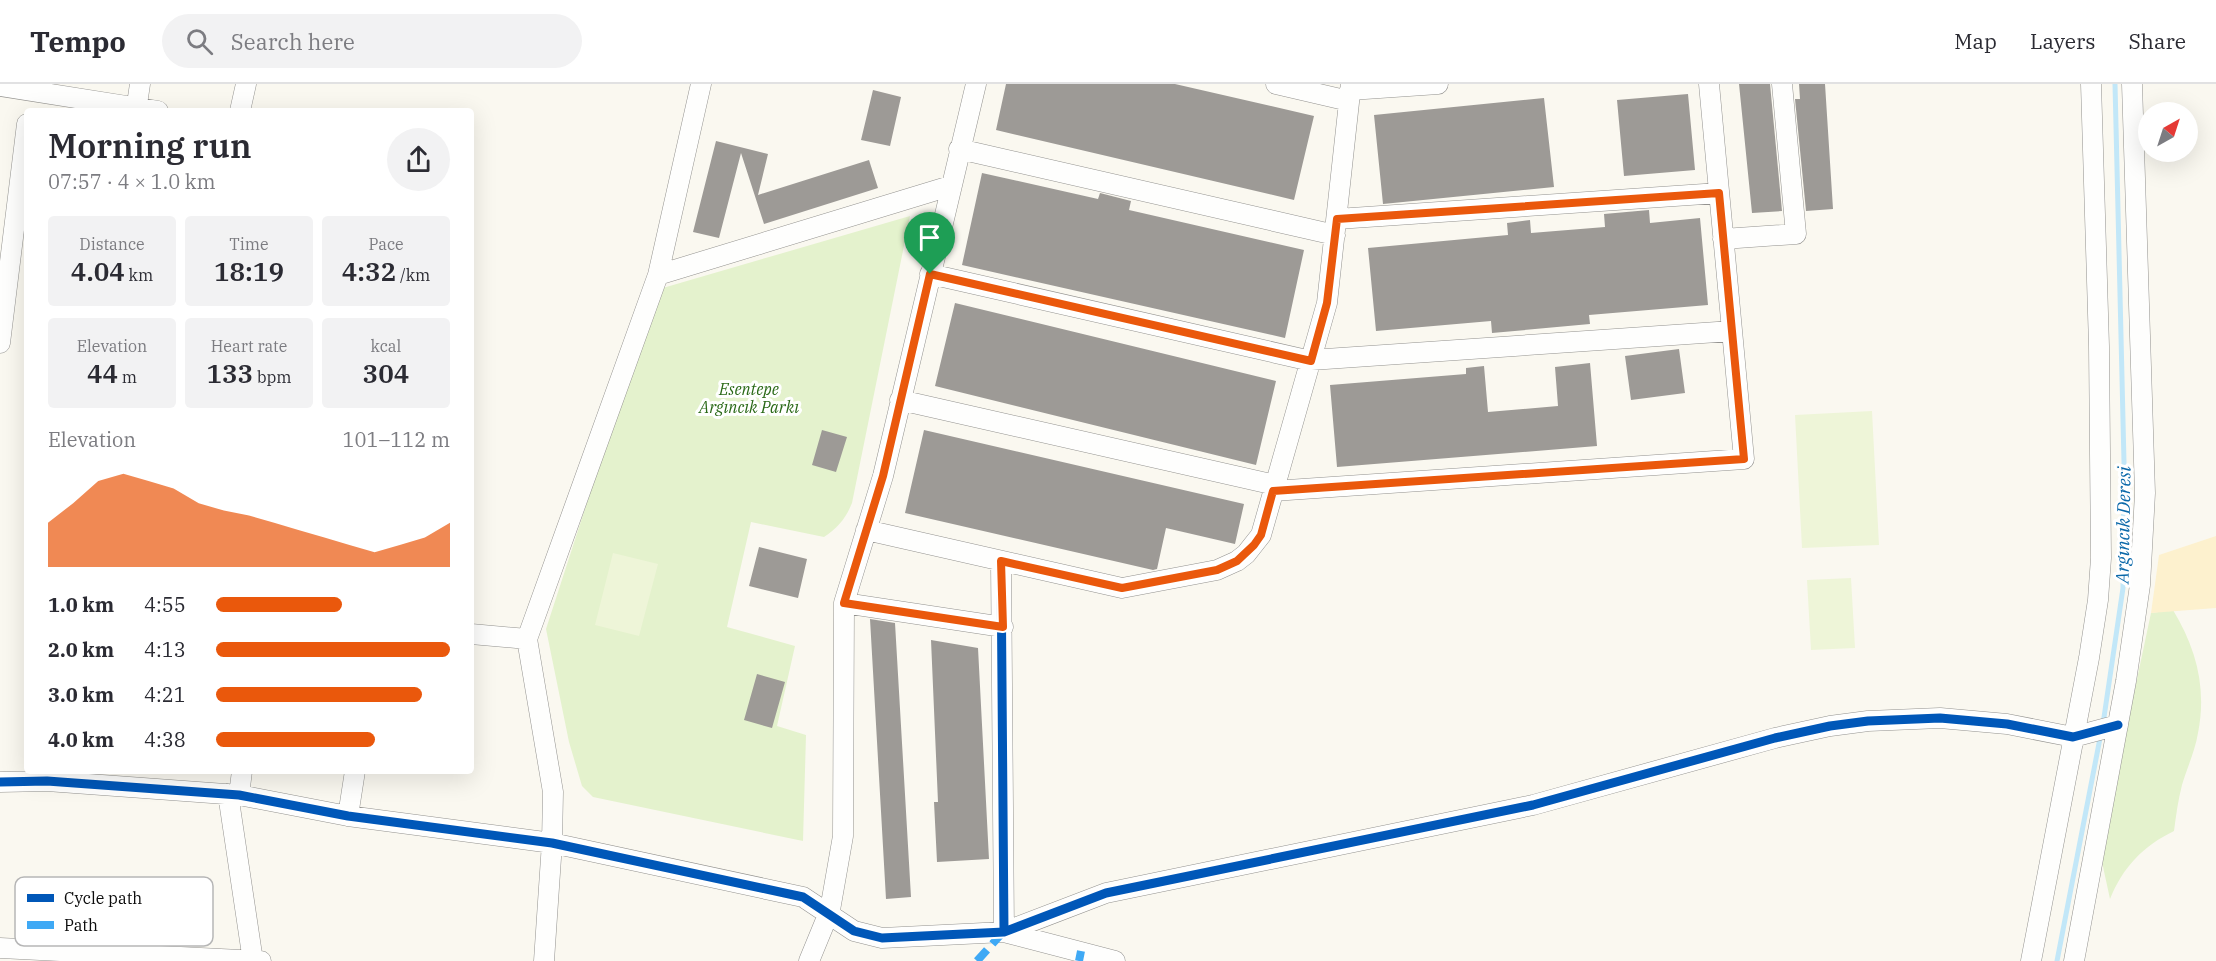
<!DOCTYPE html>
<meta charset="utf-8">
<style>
body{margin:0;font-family:"IBM Plex Serif",serif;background:#f2f2f3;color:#2b2b33;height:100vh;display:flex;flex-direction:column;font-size:22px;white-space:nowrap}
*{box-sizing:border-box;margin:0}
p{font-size:20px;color:#7c7c81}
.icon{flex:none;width:33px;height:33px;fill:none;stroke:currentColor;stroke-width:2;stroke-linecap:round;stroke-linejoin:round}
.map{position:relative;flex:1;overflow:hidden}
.side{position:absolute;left:24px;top:24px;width:450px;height:666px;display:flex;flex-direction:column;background:#fff;border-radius:6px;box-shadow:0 6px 24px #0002}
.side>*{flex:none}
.needle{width:39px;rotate:39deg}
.buttons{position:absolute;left:2138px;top:18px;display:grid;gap:12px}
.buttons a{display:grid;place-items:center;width:60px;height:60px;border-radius:50%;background:#fff;box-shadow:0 6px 24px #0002;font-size:30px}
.pin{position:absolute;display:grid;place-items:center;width:51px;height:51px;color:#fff;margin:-62px -26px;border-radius:50% 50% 50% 0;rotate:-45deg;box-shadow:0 0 6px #0007}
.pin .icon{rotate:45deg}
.round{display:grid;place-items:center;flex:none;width:63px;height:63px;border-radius:32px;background:#f2f2f3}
.head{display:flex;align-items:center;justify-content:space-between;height:102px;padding:0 24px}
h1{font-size:33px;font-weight:600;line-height:45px}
.metrics{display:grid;grid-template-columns:repeat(3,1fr);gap:9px;height:102px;padding:6px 24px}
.metrics div{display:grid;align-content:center;border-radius:6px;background:#f2f2f3;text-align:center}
.metrics b{font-size:26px;font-weight:600}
.metrics small{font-size:16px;font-weight:400}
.metrics p{font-size:16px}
.chart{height:168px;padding:12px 24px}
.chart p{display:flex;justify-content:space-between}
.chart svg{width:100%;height:108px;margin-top:6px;fill:#ea580c;opacity:.7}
ul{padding:0 24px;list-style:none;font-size:20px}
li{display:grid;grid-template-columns:96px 72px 1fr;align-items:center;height:45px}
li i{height:15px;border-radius:8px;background:#ea580c}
header{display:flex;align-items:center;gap:36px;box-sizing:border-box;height:84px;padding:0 30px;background:#fff;border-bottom:2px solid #e1e1e2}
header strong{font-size:28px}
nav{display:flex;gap:33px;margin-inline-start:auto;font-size:21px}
.search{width:420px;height:54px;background:#f2f2f3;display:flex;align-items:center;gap:15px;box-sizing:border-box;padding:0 21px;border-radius:33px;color:#7c7c81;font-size:22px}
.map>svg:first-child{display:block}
.green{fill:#e4f2cd}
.sand{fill:#fdf1ce}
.pitch{fill:#eef5d8}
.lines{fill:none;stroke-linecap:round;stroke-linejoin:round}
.stream{stroke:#c2e7f8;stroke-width:5}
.building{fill:#9d9a96}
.minor-casing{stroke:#93928f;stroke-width:21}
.minor{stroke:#fefefd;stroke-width:20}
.quiet{stroke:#3fa9f5;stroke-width:8;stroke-dasharray:15 8;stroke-linecap:butt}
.cycleway-casing{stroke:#fff;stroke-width:13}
.cycleway{stroke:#0057b8;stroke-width:9}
.route-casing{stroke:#fff;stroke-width:12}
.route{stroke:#ea580c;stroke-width:8}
.labels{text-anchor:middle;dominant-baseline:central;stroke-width:6;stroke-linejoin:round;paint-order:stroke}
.park-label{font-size:16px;font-style:italic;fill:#2a6917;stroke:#fff}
.water-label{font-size:18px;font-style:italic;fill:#0a68a9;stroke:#fff}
.key{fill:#fff;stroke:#b6b6b6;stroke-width:1.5}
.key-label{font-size:16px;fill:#0c0c0c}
</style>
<header>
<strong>Tempo</strong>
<div class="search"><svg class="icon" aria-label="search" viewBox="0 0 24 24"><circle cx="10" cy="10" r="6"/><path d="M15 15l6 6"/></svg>Search here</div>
<nav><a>Map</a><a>Layers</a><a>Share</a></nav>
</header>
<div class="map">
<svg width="2216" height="877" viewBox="0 0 2216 877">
<rect width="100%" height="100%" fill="#faf8f0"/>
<path class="green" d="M910,132L852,419C846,434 838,444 824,453L751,438L727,543L795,562L777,642L806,651L803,757L593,713L582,702L569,658L546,545L656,206Z
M2173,526C2196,564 2207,604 2198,649C2195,667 2187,684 2182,701C2178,716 2176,732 2174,747C2143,762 2123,783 2110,815L2102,778L2123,661L2151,529Z"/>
<path class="sand" d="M2216,452V524L2151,529L2159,471Z"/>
<path class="pitch" d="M1872,327L1879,461L1802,464L1795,331Z
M613,469L658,480L639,552L595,541Z
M1851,494L1855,564L1811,566L1807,496Z"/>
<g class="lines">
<path class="stream" d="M2103,640L2123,504L2124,378L2115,0
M2057,877L2101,649"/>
</g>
<path class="building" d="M1006,0H1175L1314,32L1294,116L996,46Z
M1739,0H1770L1782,127L1752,129Z
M1799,0H1825L1833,125L1806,127L1795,15H1800Z
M873,6L901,13L890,62L861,56Z
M1688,10L1695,86L1624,92L1617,16Z
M1544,14L1554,103L1383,120L1374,31Z
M716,57L768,70L758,111L869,76L878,104L764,140L741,69L719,154L693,148Z
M982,89L1098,115L1100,109L1131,117L1129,126L1304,166L1285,254L962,181Z
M1649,126L1650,139L1700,134L1708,221L1589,231L1590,240L1492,249L1491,237L1376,247L1368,164L1508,151L1507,139L1530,136L1531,149L1605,143L1604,130Z
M955,219L1276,297L1256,381L935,302Z
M1679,265L1685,309L1631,316L1625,272Z
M1590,279L1597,362L1337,383L1330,301L1466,290V284L1484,282L1488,328L1558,322L1555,283Z
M822,346L847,353L836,388L812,381Z
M924,346L1244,420L1235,460L1166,444L1157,485L1153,486L905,429Z
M759,463L807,475L798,514L749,502Z
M870,535L895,539L911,813L886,815Z
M931,556L978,564L989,775L937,778L934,718H938Z
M757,590L785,598L772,644L744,636Z"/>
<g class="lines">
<g class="minor-casing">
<path id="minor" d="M1276,0L1349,17
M0,2L158,27
M1350,6L1438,0
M136,27L140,0
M240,27L246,0
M959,65L1335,151
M1337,135L1719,109
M1723,155L1796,150L1782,0
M930,190L1311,277
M658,191L950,102
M0,259L27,40
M1311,276L1732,247
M900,316L1275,401
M1273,407L1744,375L1709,0
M866,446L1122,504L1217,486L1237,477L1246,470L1261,451L1327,219L1351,0
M844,519L1003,543
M471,550L527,555
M0,698L47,697L239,711L348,732L552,759L803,813L854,847L882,854L1004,848L1001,477
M228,710L253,877
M239,711L242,687
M348,732L355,687
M1004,848L1106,809L1533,721L1775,654L1830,642L1868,637L1940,634L2007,640L2073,653L2118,641
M1004,848L1115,877
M0,864L261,877
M544,877L552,759L553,708L527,555L658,191L701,0
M809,877L830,826L843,752L844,519L883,392L976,0
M2031,877L2089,574L2098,516L2101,474L2099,262L2091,0
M2074,877L2126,597L2140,501L2145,409L2132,0"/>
</g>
<use href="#minor" class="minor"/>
<path class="quiet" d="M977,877L1003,848
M1079,877L1081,867"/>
<g class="cycleway-casing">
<path id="cycleway" d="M0,698L47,697L239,711L348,732L552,759L803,813L854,847L882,854L1004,848L1001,477
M1004,848L1106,809L1533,721L1775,654L1830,642L1868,637L1940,634L2007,640L2073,653L2118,641"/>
</g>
<use href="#cycleway" class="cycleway"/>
</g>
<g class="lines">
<g class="route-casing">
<path id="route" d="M1719,109L1744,375L1273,407L1261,451L1254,461L1237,477L1217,486L1122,504L1001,477L1003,543L844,519L883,392L930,190L1311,277L1327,219L1337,135Z"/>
</g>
<use href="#route" class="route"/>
</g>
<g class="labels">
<g class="park-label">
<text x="749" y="305">Esentepe<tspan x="749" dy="18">Argıncık Parkı</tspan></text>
</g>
<g class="water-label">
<text transform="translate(2123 441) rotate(-89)">Argıncık Deresi</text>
</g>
</g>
<rect x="15" y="793" width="198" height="69" rx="9" class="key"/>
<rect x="27" y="810" width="27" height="8" fill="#0057b8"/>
<rect x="27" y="837" width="27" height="8" fill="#3fa9f5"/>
<g class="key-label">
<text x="64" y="820">Cycle path</text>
<text x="64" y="847">Path</text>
</g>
</svg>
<div class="buttons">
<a><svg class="needle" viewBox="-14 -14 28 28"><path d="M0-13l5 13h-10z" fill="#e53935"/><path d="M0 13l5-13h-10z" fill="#7c7c81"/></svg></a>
</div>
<div class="pin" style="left:930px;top:190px;background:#1e9e55"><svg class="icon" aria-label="arrive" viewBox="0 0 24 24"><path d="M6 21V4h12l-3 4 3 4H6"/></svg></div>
<section class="side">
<div class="head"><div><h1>Morning run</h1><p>07:57 · 4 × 1.0 km</p></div><a class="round"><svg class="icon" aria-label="share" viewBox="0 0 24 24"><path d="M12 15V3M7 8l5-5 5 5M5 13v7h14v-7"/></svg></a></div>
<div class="metrics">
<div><p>Distance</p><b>4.04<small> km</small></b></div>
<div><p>Time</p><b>18:19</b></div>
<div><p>Pace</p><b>4:32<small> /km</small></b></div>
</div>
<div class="metrics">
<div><p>Elevation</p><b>44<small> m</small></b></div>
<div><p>Heart rate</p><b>133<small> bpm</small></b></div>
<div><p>kcal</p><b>304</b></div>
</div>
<div class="chart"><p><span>Elevation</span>101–112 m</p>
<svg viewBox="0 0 160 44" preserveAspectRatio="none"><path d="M0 44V26L10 18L20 9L30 6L40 9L50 12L60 18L70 21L80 23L90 26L100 29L110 32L120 35L130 38L140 35L150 32L160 26V44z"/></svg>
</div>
<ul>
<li><b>1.0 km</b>4:55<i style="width:54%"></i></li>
<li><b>2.0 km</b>4:13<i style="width:100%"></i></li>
<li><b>3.0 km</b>4:21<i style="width:88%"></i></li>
<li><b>4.0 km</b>4:38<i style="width:68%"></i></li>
</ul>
</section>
</div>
